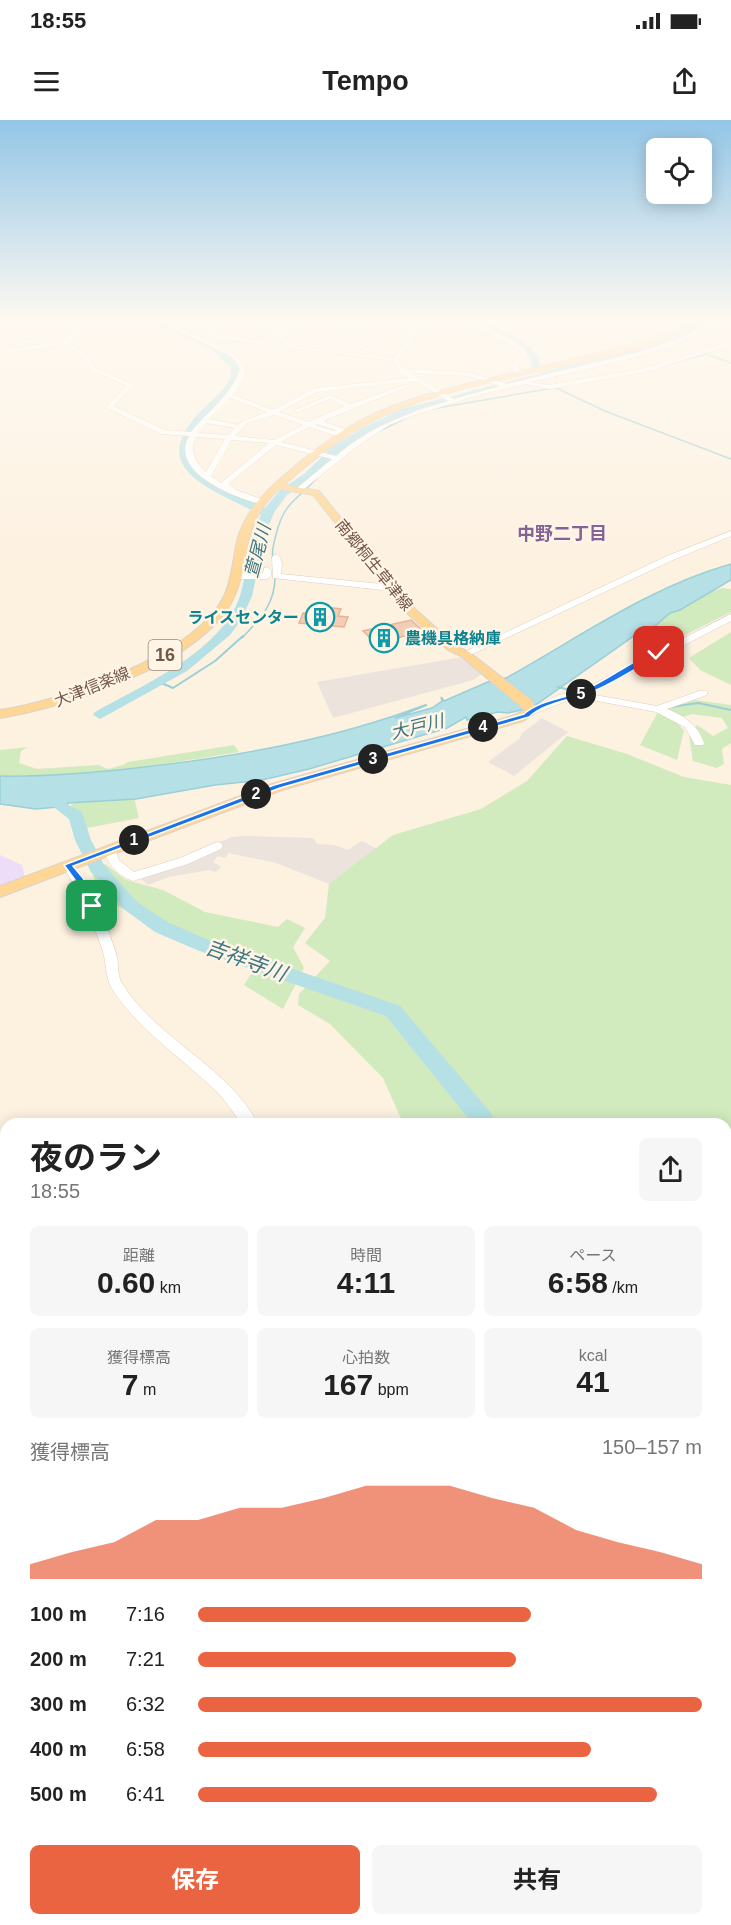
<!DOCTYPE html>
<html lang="ja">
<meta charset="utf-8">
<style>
body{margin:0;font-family:Helvetica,"Noto Sans JP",sans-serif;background:#f6f6f6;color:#222;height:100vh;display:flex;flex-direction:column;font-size:22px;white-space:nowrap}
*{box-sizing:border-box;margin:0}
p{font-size:20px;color:#767676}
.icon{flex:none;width:33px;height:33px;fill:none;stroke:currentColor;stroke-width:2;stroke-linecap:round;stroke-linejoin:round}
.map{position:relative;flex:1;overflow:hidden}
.panel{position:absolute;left:0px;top:998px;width:732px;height:808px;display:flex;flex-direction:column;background:#fff;border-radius:18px 18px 0 0;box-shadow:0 3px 15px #0003}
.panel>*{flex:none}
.controls{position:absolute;left:646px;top:18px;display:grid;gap:12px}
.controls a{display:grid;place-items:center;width:66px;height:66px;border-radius:9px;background:#fff;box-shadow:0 3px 15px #0003;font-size:30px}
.pin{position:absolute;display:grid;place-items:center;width:51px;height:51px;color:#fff;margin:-26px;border-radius:12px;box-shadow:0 3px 9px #0006}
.km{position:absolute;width:30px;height:30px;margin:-15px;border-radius:50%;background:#222;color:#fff;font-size:16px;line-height:30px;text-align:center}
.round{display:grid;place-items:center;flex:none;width:63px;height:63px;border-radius:9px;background:#f6f6f6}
.head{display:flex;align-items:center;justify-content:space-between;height:102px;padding:0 30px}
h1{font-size:33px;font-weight:700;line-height:45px}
.metrics{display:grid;grid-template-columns:repeat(3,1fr);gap:9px;height:102px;padding:6px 30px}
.metrics div{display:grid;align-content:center;border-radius:9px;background:#f6f6f6;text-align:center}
.metrics b{font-size:30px;font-weight:700}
.metrics small{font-size:16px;font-weight:400}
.metrics p{font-size:16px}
.chart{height:168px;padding:12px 30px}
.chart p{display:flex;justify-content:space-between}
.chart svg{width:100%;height:108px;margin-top:6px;fill:#eb6441;opacity:.7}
.cta{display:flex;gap:12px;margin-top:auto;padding:12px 30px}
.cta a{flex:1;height:69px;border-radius:9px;background:#eb6441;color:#fff;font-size:24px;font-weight:700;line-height:69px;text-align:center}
.cta a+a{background:#f6f6f6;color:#222}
ul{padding:0 30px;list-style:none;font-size:20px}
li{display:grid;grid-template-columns:96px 72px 1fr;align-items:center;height:45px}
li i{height:15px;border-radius:8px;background:#eb6441}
.status{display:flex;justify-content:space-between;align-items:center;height:42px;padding:0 30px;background:#fff;direction:ltr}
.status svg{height:16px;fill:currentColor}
header{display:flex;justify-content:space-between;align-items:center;height:78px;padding:0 30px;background:#fff;font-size:27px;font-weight:700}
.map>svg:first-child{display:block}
.industrial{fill:#ebe3dc}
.education{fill:#eeddf9}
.green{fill:#d1eabe}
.water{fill:#b4e0e6;stroke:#9acfd8;stroke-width:1.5}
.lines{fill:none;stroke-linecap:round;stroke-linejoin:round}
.stream-far1{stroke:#9acfd8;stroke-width:1.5}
.stream{stroke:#9acfd8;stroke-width:2}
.river{fill:#b4e0e6;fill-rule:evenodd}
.building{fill:#f3ceb7;stroke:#e6b497;stroke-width:1.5}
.minor-casing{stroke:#e1cdbc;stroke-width:1}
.major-casing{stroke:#dbd3cf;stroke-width:2}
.minor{fill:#fff;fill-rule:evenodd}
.major{fill:#fed696;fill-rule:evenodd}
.route{fill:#1a73e8;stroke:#fff;stroke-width:1.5}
.labels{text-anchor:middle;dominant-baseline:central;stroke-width:5;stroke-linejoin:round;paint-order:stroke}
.far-street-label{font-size:16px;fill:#745647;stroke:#fff5e7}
.far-culture-label{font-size:16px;font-weight:bold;fill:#0d838f;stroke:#fff5e7;text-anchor:end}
.far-neighbourhood-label{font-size:18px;font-weight:bold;fill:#856298;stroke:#fff5e7}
.far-water-label{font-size:18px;font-style:italic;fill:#3d7781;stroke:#fff5e7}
.shield{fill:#fff5e7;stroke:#9e8677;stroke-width:1.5}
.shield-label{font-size:18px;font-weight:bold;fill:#745647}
.water-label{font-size:21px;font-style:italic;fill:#3d7781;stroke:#fff5e7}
</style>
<div class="status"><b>18:55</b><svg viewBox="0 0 49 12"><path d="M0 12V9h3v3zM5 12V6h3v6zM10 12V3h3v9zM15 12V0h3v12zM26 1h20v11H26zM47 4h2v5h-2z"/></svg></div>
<header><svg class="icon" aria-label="menu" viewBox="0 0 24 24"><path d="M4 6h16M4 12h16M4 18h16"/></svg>Tempo<svg class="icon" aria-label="share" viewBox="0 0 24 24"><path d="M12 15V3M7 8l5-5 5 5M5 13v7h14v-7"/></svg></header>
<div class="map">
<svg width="731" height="1805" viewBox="0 0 731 1805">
<rect width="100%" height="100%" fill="#fdf1e0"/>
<path class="industrial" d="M463,537L482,554L473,560L333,598L317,562Z
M542,598L568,612L514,656L488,642L520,618L522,613Z
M243,716L313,718L317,724L334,725L348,730L362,721L379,730L332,765L276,743L229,733L225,738L218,736L213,742L221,747L216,752L209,750L169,757L148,765L138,756L232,717Z"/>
<path class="education" d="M0,735L22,745L25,758L0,768Z"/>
<path class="green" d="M722,468L731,469V492L673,521L652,512L635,519L628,516L697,477Z
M731,512V565L700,550L689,538Z
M695,580L731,585V623L722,629L724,644L717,648L693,641L689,615L697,605L713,616L728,608L722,598L692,594L674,600L684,610L677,640L640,625L658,592Z
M567,616L627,634L684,657L731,665V1805H326L329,1800H726V1004L403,1003L383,958L330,904L298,885L299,874L330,841L305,823L325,798L329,764L393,715L481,689L527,661Z
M234,625L239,632C159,645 81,658 0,658V630L28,627L21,631L19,643L37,649L98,645L108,649L123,645L128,642Z
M134,677L139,698L87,708L75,701L71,685L79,679Z
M105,744L126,760L163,770L205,792L278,807L287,799L305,808L293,827L304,848L283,889L244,865L260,840L158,809L99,775L92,752Z"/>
<path class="water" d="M731,444V460L680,490L670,493L656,505L634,516L537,584L526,589L508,593L497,592L467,600L466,597L447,608L309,649L262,660L215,665L136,679L68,683L67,685L78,696L79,703L72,695L58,687L36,689L0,684V656C46,657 91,653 136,648C234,637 332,620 425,585H427L395,598L432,588L442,581L441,577L444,581L490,561L506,558C580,517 649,467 731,444Z
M6,1590V1758L0,1759V1594Z"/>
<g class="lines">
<path class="stream-far1" d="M639,253L706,234L731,243
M521,259L539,264
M554,267L605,291L731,339
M432,289L553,268
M380,311L406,298
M273,439C271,431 274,423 276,415C284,381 297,381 317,358
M242,518C261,498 276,483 275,454"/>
<path class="stream" d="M159,562L173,568L215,541L243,516
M558,567L578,572
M671,587L698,583L731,590"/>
<path class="river" d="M153,202C173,202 195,214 213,223C292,265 178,289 189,333C197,364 240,375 265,388L280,370L304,354L332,327L361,309L402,289L633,229L678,213L697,202H707L684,217L639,233L419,289L378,308L349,325L311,359L287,375L275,391L266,411L252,476L241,500L230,515L187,551L100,599L93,595L95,592C143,565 221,532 240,476C248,449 248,421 261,395C209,367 139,348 208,284C220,273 232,264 231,247L209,228Z
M466,202C492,202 522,216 539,236L540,248L532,250L530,237L518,226Z
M59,680L82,692L91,720L104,745L137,782L167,802L209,820L400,886L491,993L495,1004H473L386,896L197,830L155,812L125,790L91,752L75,720L69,699L51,685Z
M726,1314L731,1316V1347L726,1345Z"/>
</g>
<path class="building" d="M316,486L341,489L338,496L348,497L344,507L299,503L303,493L313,494Z
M411,500L423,511L376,524L363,511Z"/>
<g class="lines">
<g class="minor-casing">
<path id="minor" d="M70,202H76L81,210L70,223L86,234L95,248L134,265L113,286L165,310L191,312C207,292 232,275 240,249L233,238L227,234L161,202H169L231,232L237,236L246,249L242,262L233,275L273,290L315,268L410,258L399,252L393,241L220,219L196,212V210L288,225L273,216L266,202H272L277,212L302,203L304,206L281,215L295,226L394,238L407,221V211L414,206V202H420L419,208L412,213L413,221L399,239L401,247L404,249L468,252L507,264L646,230L688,215L709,202H716C675,235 583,249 531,262L549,265L645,248L731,221V225L646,252L549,269L526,264L475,276L409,297L389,305L355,328L300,372L296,370L297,368L332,339L276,325L229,363L236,370L264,380L265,382L261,384C237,378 186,359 185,330C185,325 187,320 189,316L161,314L107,288V286L127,266L91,250L82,236L65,225L0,234V230L64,221L75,210ZM411,253L468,256L500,266L454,279ZM415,261L448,281C406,294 371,306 336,336L281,322L309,307L337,316L344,311V309L323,301L409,266L404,265L351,284L330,275L295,290V292H299L330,279L345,286L308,302L279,292L317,272ZM230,278L267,292L243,301L238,305L209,299ZM274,295L303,305L274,320L235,316L247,303ZM206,303L235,308L228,315L198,313ZM317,304L336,310L334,311L315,305ZM196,317L225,319L206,352C194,340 190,333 196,317ZM231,320L269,323L221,363L211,356Z
M461,202C483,202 509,218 526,230L527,236L517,245L520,250L525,252V254L515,252L511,245L521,235V232L507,222Z
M725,202H731V205Z
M357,210L362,211L348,217L362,222L361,225L375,231V233L355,227L356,224L343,218V215Z
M6,218L36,220L39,222L36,224L4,221Z
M731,411V416L673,440L468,536L460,534L667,436Z
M276,434L280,437L282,444L281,454L392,465L396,468L392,471L273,458L272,437Z
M267,447L271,450V456L267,459H236L232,456L236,453H263L264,448Z
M731,494V501L589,574L657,586L699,571H707V575L667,589C685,596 698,605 704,623L703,625H695L685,607L656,592L576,577L536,593L532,594L527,591L559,575L582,570Z
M217,722L221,723L223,726L221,729L188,744L133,761C118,756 107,744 104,729L106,726H114L119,740L134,752L180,738Z
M68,741C84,746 113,819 117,837C119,846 117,855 122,863C155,918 229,947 258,1004H242C233,993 226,981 216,971C182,938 141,912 114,872C105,859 107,846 103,832C93,801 80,773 62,745Z
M0,1256H6V1274H0Z
M6,1530V1552L0,1554V1532Z
M294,1800H318L316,1805H292Z"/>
</g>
<g class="major-casing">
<path id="major" d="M686,202H695C663,228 614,234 575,243C507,260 432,270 369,303C338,319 311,341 284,365L319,371L415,489L456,526L469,532L531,580L538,591L523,601L282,670L0,777V766L272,664L515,595L525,590L461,536L448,530L407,493L313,375L279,369C238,408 254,434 234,477C204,543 67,587 0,598V590C61,581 198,535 225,474C232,458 233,439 237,421C244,393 265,371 287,353C315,329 344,307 378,292C417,275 458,266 500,256C544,246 588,236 632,224L663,214Z"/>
</g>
<use href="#minor" class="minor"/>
<use href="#major" class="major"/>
</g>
<linearGradient id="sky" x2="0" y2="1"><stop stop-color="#93c6e7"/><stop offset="0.44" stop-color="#fef9f1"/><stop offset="1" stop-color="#fef9f1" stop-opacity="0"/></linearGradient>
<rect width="731" height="455" fill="url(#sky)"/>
<path class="route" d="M659,530L662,534C638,546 611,566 586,574C567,581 544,583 529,597L280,668L73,746L83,758L96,786L95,789H89L75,760L64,745L274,665L524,594C541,579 565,579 585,570C610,558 633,540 659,530Z"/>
<defs>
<g id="building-ring" transform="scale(1.5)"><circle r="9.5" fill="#fff5e7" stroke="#0f9aa8" stroke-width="1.5"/><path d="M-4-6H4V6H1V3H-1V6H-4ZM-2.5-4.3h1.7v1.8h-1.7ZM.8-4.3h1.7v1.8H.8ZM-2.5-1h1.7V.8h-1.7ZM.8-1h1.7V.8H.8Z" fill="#0f9aa8"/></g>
</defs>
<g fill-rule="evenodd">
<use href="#building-ring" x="320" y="497"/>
<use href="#building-ring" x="384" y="518"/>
</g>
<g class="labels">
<g class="far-street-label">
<text transform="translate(374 445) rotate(51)">南郷桐生草津線</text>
<text transform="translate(92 567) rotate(-22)">大津信楽線</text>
</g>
<g class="far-culture-label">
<text x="299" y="497">ライスセンター</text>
<text x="405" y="518" text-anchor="start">農機具格納庫</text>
</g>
<g class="far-neighbourhood-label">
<text x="562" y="414">中野二丁目</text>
</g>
<g class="far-water-label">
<text transform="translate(258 431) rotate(-75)">萱尾川</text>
<text transform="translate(417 607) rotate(-14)">大戸川</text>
</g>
<rect class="shield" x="148.5" y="520" width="33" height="30" rx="4.5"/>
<g class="shield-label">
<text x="165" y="535">16</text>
</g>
<g class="water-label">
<text transform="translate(246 840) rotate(20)">吉祥寺川</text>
</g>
</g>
</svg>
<div class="controls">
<a><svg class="icon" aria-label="locate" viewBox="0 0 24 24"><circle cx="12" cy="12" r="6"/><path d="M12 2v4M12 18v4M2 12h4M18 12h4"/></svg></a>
</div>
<div class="pin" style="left:92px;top:786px;background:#1e9e55"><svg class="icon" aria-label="arrive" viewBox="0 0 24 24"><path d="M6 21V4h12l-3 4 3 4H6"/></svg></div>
<div class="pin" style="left:659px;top:532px;background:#d93025"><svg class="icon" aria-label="check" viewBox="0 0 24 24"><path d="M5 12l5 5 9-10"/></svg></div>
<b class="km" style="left:134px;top:720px">1</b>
<b class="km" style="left:256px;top:674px">2</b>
<b class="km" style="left:373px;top:639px">3</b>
<b class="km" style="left:483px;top:607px">4</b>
<b class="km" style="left:581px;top:574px">5</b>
<section class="panel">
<div class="head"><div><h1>夜のラン</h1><p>18:55</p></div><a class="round"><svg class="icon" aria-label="share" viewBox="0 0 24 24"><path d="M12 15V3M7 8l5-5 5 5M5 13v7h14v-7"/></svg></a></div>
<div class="metrics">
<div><p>距離</p><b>0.60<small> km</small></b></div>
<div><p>時間</p><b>4:11</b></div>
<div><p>ペース</p><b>6:58<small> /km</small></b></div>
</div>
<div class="metrics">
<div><p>獲得標高</p><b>7<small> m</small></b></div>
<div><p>心拍数</p><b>167<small> bpm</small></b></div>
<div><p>kcal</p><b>41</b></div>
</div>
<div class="chart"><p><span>獲得標高</span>150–157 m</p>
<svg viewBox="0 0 160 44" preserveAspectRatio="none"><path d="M0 44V38L10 33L20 29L30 20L40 20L50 15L60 15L70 11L80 6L90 6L100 6L110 11L120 15L130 24L140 29L150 33L160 38V44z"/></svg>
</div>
<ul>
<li><b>100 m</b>7:16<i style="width:66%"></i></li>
<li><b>200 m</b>7:21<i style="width:63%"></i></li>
<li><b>300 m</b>6:32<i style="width:100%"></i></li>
<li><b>400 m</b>6:58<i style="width:78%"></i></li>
<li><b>500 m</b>6:41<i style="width:91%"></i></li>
</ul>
<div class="cta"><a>保存</a><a>共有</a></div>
</section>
</div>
